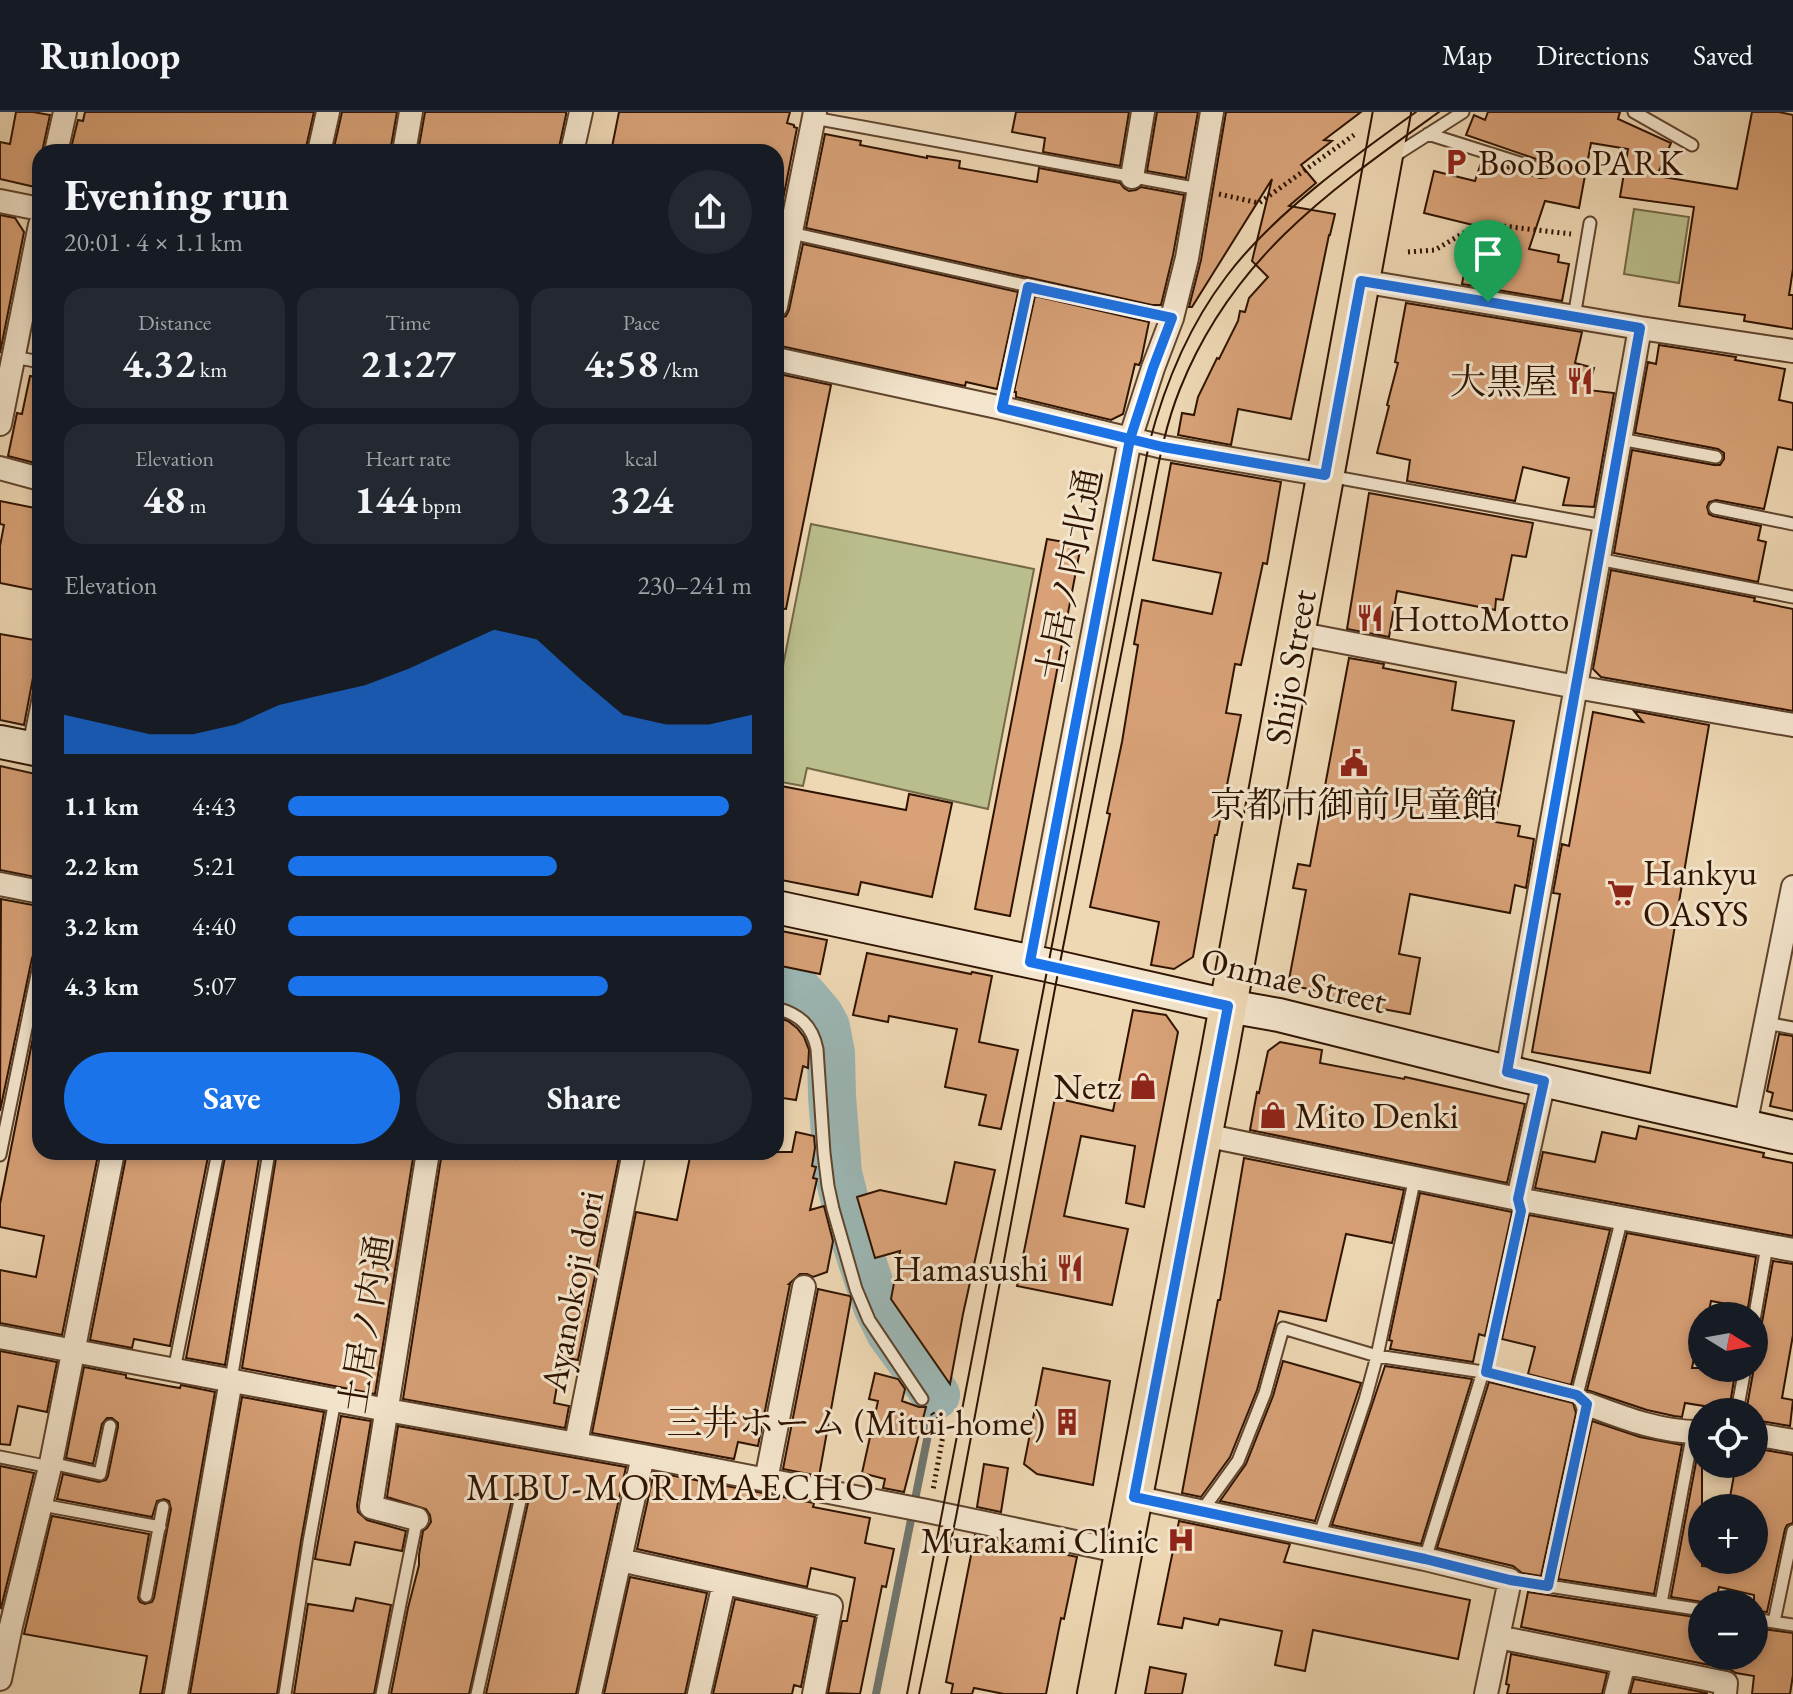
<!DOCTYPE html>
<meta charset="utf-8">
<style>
body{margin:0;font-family:"EB Garamond","Noto Serif JP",serif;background:#242831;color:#f1f3f6;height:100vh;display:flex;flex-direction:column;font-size:30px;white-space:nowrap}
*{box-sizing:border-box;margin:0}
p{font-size:26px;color:#9ea1a6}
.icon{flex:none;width:44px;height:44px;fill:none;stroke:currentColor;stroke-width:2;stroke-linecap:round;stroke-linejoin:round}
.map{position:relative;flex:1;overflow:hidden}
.side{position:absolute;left:32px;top:32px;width:752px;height:1016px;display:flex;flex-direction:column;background:#171b24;border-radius:24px;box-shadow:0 4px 12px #0003}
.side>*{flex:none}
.needle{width:52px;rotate:101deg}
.controls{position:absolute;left:1688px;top:1190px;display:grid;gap:16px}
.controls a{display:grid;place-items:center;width:80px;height:80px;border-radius:50%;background:#171b24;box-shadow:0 4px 12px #0003;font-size:40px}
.pin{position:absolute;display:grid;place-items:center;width:68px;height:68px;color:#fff;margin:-82px -34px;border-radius:50% 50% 50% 0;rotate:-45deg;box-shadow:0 0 8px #0007}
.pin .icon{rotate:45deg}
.round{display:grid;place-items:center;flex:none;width:84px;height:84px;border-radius:42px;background:#242831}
.overview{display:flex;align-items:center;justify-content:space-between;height:136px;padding:0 32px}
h1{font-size:44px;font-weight:700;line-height:60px}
.figures{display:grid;grid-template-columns:repeat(3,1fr);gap:12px;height:136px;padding:8px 32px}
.figures div{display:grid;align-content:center;border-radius:20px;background:#242831;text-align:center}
.figures b{font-size:40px;font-weight:700}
.figures small{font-size:22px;font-weight:400}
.figures p{font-size:22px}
.chart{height:224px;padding:16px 32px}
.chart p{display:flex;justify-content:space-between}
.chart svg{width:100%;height:144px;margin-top:8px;fill:#1a73e8;opacity:.7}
.primary-button{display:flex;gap:16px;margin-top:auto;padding:16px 32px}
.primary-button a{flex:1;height:92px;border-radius:48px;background:#1a73e8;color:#fff;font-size:32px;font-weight:700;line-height:92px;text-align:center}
.primary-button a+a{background:#242831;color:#f1f3f6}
ul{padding:0 32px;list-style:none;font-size:26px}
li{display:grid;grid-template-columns:128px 96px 1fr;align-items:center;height:60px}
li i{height:20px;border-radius:10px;background:#1a73e8}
header{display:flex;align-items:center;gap:48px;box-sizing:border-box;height:112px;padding:0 40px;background:#171b24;border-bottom:2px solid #363941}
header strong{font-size:38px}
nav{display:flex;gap:44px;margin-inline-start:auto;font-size:28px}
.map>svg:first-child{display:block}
.green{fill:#babe8c;stroke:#746846;stroke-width:2}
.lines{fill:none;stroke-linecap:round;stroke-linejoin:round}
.stream{stroke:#70766d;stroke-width:8}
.river{stroke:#9cb8b6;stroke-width:48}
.building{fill:#d8a177;stroke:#2f1300;stroke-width:2}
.lane-casing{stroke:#5f442d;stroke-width:15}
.street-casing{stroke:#5f442d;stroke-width:26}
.secondary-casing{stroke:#2f1300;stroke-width:36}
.primary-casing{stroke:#2f1300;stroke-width:40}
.path{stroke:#2f1300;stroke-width:5;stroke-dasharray:2 4;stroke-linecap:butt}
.lane{stroke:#f4e6ce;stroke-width:11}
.street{stroke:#f4e6ce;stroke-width:22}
.secondary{stroke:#f4e6ce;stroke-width:32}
.primary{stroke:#eed8b4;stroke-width:36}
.tram{stroke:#2f1300;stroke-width:2}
.route-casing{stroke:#fff;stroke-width:16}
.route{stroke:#1a73e8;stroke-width:10}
.labels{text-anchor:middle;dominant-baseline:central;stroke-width:6;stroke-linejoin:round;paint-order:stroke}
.poi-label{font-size:36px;fill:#2f1300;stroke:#f4e6ce;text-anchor:end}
.street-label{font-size:36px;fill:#2f1300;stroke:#f4e6ce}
.neighbourhood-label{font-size:38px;letter-spacing:2px;fill:#2f1300;stroke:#f4e6ce}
</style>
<header>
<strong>Runloop</strong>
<nav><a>Map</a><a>Directions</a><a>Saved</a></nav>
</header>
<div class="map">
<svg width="1793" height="1582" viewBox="0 0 1793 1582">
<rect width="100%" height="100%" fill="#eed8b4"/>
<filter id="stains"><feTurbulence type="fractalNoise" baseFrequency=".0025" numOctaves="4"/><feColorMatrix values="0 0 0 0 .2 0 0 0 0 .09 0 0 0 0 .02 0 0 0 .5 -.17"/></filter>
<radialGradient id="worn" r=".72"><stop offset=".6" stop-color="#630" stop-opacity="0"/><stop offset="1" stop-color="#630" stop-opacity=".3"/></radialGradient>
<path class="green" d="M1634,97L1689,105L1679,171L1624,162Z
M811,412L1034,457L988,697L807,656L803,674L776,669V589Z"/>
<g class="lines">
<path class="stream" d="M876,1582L936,1283"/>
<path class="river" d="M776,865L790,871L804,885L820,904L826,915L831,941L832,984L838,1061L854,1125L877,1194L890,1220L936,1283"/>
</g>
<path class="building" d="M16,0H33L50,3L42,40H40V56L35,75L0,67V30L10,32Z
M85,0H314L305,40H70L78,8L83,9Z
M342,0H397L390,40H333Z
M425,0H566V3L558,40H418Z
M619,0H790L787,11L794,13V15L797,16L776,123V40H611Z
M1016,0H1129L1120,54L1043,40L1045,26L1012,20Z
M1157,0H1198L1186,66L1147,59Z
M1226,0H1361L1324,28L1332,29L1301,53L1316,71L1289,94L1335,102L1330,123H1329L1291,307L1238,297L1231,333L1178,323L1182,301L1194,303L1198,285L1217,246L1219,247L1238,209L1240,199L1245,200L1249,186L1268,165L1252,149L1272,67L1192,195H1189L1201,148Z
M1488,0H1620L1618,7L1671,31L1657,64L1737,77L1752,0H1779L1793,3V157L1789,183H1793V217L1744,209L1745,203L1679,194L1694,95L1620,85L1628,37L1591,31L1579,96L1545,89L1529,137L1559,143L1558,150L1569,152L1562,189L1462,172L1473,113L1424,101L1434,59L1475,69L1482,48L1540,66L1547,65L1550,60L1549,53L1545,50L1466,23L1474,3L1485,8Z
M825,22L861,29L860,33L927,46V44L960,49L959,56L1037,70L1039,56L1120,71L1124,76L1129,79L1136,78L1141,75L1184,83L1173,143L1161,193H1152L806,116Z
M0,103L15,106L24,120L0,241Z
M803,132L1018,180L997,277L966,270L965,274L776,233V208L786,204L789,198Z
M1035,184L1149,210L1141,249L1139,253L1135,252L1123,302L1111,308L1016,285V280H1014Z
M1406,191L1582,220L1575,251L1594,256L1588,278L1614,281L1594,395L1563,393L1569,366L1523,355L1515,389L1407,369L1410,348L1377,341L1389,294L1387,293L1398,251L1395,250Z
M1659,233L1736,245L1735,248L1785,257L1779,288L1793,291V338L1778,335L1764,397L1716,388L1709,390L1707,395L1709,402L1713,404L1761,414L1758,428L1766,430L1758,470L1614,441L1632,338L1714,353H1720L1724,347V341L1718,337L1635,321L1648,250L1656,252Z
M779,262L831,273L786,497L776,496V278Z
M30,264L40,265V330L35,351L8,344L17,301L22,302Z
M1171,351L1281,370L1267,452L1263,451L1241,553L1235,552L1226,601L1241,603L1217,723H1215L1193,845L1174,857L1151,853L1159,810L1090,795L1110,702L1107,701L1122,630L1138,533L1134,532L1142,488L1212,502L1221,461L1153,448Z
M1369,381L1533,411L1526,445L1512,443L1503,488L1496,487L1495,498L1397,479L1389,525L1347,517Z
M0,389L40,397V479L0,471V434L4,413L0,412Z
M1047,427L1081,433L1010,804L975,797Z
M1611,458L1755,486L1754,489L1793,497V599L1601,565L1593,557Z
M0,522L40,529L24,613L0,608Z
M1349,546L1384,552L1383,556L1456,570L1452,598L1514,609L1495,710L1520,714L1518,724L1534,727L1526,776L1515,773L1510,801L1410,782L1399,842L1420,846L1410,902L1328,887L1329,881L1288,873L1306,778L1293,776L1298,752L1310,754Z
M1634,599L1709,613L1650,961L1532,940L1560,782L1553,781L1562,732L1569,734L1593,600L1643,610Z
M0,654L40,663V766L0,758Z
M776,673L906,698L909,682L952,691L932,785L861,770L858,783L776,767Z
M1,787L38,794L34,814L40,815V840L34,842L32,846L0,999Z
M776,818L827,828L820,862L776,853Z
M867,841L971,862L972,860L992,864L979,930L1018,938L1001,1017L979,1013L986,983L945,975L957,917L889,904L888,910L853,903Z
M40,890V1040H83L98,1043L62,1223L0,1211V1158L36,1165L44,1124L0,1115V1092Z
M1133,898L1166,903L1178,920L1144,1095L1126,1091L1135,1034L1081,1024L1064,1104L1128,1117L1112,1193L1017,1174L1055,986L1113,999Z
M776,905L788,909L797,916L804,925L809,938L808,956L803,954L796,988L776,985Z
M1779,922L1793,924V999L1770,994L1773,981L1767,979Z
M1280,930L1322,938L1320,951L1404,967L1405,965L1525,992L1507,1071L1250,1018L1257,980L1259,981L1268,939Z
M1639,1014L1764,1041L1763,1045L1793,1051V1124L1535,1076L1543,1040L1595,1050L1602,1020L1636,1027Z
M796,1020L814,1024L815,1036L812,1054L816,1055L813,1066L817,1067L810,1098L824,1094L833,1129L827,1160L813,1165L807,1162H800L789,1172H790L758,1334L738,1330L734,1347L592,1321L636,1100L677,1108L691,1040H792Z
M127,1040H209L170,1234L134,1227L132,1236L90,1228Z
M226,1040H260L225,1253L186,1246Z
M277,1040H414L375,1282L242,1256Z
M442,1040H479L516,1047L517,1040H620L578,1248L562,1245L554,1291L569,1294L565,1316L403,1287Z
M1244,1046L1404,1078L1392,1131L1346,1122L1326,1209L1279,1199L1257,1278L1230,1345L1201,1385L1182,1381L1218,1188H1220Z
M955,1050L995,1058L963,1202L950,1272L891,1187L900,1139L875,1146L857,1085L880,1078L946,1092Z
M1420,1081L1512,1100L1485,1224L1479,1222L1473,1250L1390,1237L1392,1229L1389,1228Z
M1529,1103L1610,1118L1571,1273L1528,1262L1535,1235L1502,1227Z
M1627,1121L1756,1145L1748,1196L1711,1189L1708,1204H1702L1692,1256H1736L1729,1298L1685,1291L1682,1305L1674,1304L1647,1298L1587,1278Z
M1773,1149L1793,1152V1223L1782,1286L1793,1288L1790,1314L1754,1308V1300H1746Z
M818,1177L850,1184L851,1187L819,1364L783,1357Z
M0,1239L57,1250L47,1300L18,1294L10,1333L0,1332Z
M1283,1249L1361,1271L1315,1409L1220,1389L1246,1352L1273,1284Z
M1385,1254L1472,1267L1421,1432L1332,1413Z
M84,1255L126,1263V1266L168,1274L180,1276L181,1273L215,1280L162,1582H140L147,1544L24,1522L52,1404L149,1422L138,1486L140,1490L145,1492L152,1490L154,1486L171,1397L169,1389L164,1387L157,1389L152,1405L57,1387L63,1362L99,1370L106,1368L108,1364L118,1315V1311L112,1306H107L102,1312L93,1352L66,1346Z
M1043,1256L1110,1269L1093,1373L1037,1362L1024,1352Z
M875,1261L898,1267L905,1277L902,1289L919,1295H926L904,1380L883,1376L885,1367L862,1361L878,1289L869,1287Z
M1489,1270L1573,1291L1576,1301L1541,1464L1522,1461L1513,1454L1437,1436Z
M242,1285L324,1300L301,1429L277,1582H190Z
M341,1304L371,1309L357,1393L358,1400L367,1408L406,1419L402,1439L355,1430L350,1453L315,1447Z
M1592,1309L1640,1325L1682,1333L1654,1482L1558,1467Z
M398,1314L626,1355L576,1582H486L528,1391L526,1383L521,1381L514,1383L512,1387L469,1582H391L408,1496L419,1453V1443L423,1419L427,1416L431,1410L430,1403L426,1397L387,1385Z
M1699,1334L1702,1335V1454L1718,1455L1719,1448H1754V1396H1728L1736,1352H1754V1336L1793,1343V1411L1787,1413L1785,1417L1767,1500L1754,1499V1483L1719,1475L1715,1492L1671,1485Z
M984,1352L1008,1356L1001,1400L977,1395Z
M0,1354L34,1361L1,1496L0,1495Z
M654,1360L814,1391L813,1395L870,1406L865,1431L894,1437L886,1475L882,1474L860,1582L828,1581L842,1509H847L855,1466L811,1456L807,1475L637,1437Z
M1179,1409L1290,1432L1284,1450L1470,1488L1458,1547L1313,1518L1305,1559L1275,1553L1282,1519L1220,1507L1218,1513L1184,1506L1182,1516L1158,1512Z
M975,1423L1077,1445L1064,1507L1061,1506L1046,1582H1004L974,1576L972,1582H951L953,1572L946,1570Z
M630,1465L707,1481L685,1582H604Z
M1528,1480L1702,1506V1544H1754V1516L1793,1521V1563L1790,1582H1752L1754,1564L1736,1561L1729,1557L1521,1515Z
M356,1486L391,1493L374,1582H294L308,1492L353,1499Z
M735,1487L815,1505L801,1575L794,1573L792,1582H713Z
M1511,1542L1607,1561L1602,1582H1507L1509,1573L1506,1572Z
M1150,1555L1186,1562L1182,1582H1145Z
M1634,1567L1707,1581V1582H1630Z"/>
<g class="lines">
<g class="lane-casing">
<path id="lane" d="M1634,0L1692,33
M814,6L1199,77
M1428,22L1542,58
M1394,44L1463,0
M791,121L1172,206
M1574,205L1590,111
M14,245L40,250
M1002,296L1028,175
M1620,327L1716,345
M1329,364L1604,414
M1715,396L1793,412
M1598,447L1793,485
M29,632L40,577
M776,896C799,902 812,913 817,937L824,1041L828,1074L833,1097L856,1177L869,1208L922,1287
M1766,911L1793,916
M0,1043L40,848
M1754,1208L1767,1134
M174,1258L218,1040
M1486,1260L1577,1283L1587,1292L1548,1474
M231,1268L269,1040
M1577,1283L1622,1106
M1737,1300L1745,1256
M0,1345L50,1355
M51,1351L100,1362L110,1314
M42,1393L160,1415
M1201,1400L1238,1349L1265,1281L1283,1216L1377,1244L1483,1260
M1319,1425L1365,1288L1377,1244L1415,1065
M1425,1447L1483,1260H1486L1521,1099L1519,1087
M1510,1468L1702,1498
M146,1484L163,1395
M1661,1491L1693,1320
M1754,1507L1793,1513
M1774,1510L1793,1419
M285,1582L309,1430L335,1288
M382,1582L417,1407
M477,1582L520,1389"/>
</g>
<g class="street-casing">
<path id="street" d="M56,40L65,0
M319,40L328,0
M404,40L411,0
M572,40L581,0
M1132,65L1143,0
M0,89L40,97
M1361,169L1640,216L1793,239
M776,194L815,0
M776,247L1002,296L1163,335L1325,363
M0,312L40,113
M0,356L40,367
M1296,521L1576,575L1793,613
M0,772L40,780
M1030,850L1130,327L1153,256L1172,206L1187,146L1212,0
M1507,960L1640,216
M1745,1014L1793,775
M1204,1023L1518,1087L1793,1138
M1518,1087L1544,969
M0,1225L387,1298L643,1344L927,1399L1123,1440
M1587,1292C1624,1306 1662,1321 1702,1320
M1754,1322L1793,1329
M576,1331L634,1040
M766,1368L804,1175
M1134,1385L1425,1447L1510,1468L1486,1582
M417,1407L371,1395L428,1040
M620,1448L831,1494L814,1582
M1498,1525L1726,1571L1725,1582
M0,1567L11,1514L51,1351L113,1040
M176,1582L231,1268
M590,1582L643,1344
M699,1582L724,1471
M1616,1582L1624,1551"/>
</g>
<g class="secondary-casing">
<path id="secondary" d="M0,630L40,638
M776,795L1047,853L1228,894L1279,903L1507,960L1793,1025"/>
</g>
<g class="primary-casing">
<path id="primary" d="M1096,1582L1219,943L1392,0"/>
</g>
<path class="path" d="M1219,82L1259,91L1354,23
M1408,140L1435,138L1470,117L1494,113L1571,122
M932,1301L944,1318L933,1378"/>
<use href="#lane" class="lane"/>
<use href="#street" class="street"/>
<use href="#secondary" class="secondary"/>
<use href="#primary" class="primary"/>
<path class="tram" d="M907,1582L1149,332C1165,271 1188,215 1226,165C1272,103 1353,45 1416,0
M919,1582L956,1405L1056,871L1149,401C1157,360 1164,316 1180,277C1232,146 1329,79 1439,0"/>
</g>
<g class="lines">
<g class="route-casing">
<path id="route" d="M1488,190L1361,169L1325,363L1163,335L1130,327L1002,296L1028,175L1172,206L1153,256L1130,327L1030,850L1228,894L1134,1385L1425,1447L1510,1468L1548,1474L1587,1292L1577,1283L1486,1260L1521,1099L1518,1087L1544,969L1507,960L1640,216L1488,190"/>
</g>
<use href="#route" class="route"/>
</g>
<defs>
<g id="parking-bare" transform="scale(2.16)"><path d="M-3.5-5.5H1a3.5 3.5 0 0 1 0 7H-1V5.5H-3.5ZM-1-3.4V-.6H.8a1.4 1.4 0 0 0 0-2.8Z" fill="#8f2418" stroke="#f4e6ce" stroke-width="2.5" paint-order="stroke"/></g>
<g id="restaurant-bare" transform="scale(2.16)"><path d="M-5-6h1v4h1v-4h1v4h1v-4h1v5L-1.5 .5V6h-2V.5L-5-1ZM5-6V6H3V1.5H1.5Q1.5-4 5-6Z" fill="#8f2418" stroke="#f4e6ce" stroke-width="2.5" paint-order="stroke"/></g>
<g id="civic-bare" transform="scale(2.16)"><path d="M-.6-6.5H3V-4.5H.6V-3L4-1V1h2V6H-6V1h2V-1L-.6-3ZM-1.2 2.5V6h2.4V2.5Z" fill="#8f2418" stroke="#f4e6ce" stroke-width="2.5" paint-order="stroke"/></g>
<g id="supermarket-bare" transform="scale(2.16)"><path d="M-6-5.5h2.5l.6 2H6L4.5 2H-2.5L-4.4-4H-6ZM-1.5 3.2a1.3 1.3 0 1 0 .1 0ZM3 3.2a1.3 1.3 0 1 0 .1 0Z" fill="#8f2418" stroke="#f4e6ce" stroke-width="2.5" paint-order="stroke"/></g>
<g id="shop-bare" transform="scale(2.16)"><path d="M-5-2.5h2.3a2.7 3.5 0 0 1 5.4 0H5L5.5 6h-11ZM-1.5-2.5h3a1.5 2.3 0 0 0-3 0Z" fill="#8f2418" stroke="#f4e6ce" stroke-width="2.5" paint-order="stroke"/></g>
<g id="building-bare" transform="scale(2.16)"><path d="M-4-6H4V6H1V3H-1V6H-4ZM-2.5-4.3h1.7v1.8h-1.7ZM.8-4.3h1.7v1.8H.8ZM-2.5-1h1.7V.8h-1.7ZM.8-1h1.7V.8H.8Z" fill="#8f2418" stroke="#f4e6ce" stroke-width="2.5" paint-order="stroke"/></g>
<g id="hospital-bare" transform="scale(2.16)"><path d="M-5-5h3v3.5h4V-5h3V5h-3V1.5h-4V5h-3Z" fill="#8f2418" stroke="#f4e6ce" stroke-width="2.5" paint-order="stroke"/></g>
</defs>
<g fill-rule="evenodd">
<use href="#parking-bare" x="1456" y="50"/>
<use href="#restaurant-bare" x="1580" y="269"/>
<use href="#restaurant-bare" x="1370" y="506"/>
<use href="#civic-bare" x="1354" y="651"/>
<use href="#supermarket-bare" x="1621" y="781"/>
<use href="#shop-bare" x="1143" y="974"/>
<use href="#shop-bare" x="1273" y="1003"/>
<use href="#restaurant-bare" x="1070" y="1156"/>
<use href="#building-bare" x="1067" y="1310"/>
<use href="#hospital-bare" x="1181" y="1428"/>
</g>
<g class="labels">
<g class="poi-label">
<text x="1478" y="50" text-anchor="start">BooBooPARK</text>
<text x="1558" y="269">大黒屋</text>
<text x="1392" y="506" text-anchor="start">HottoMotto</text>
<text x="1354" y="692" text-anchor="middle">京都市御前児童館</text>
<text x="1643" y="760" text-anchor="start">Hankyu<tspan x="1643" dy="41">OASYS</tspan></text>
<text x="1121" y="974">Netz</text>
<text x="1295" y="1003" text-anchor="start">Mito Denki</text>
<text x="1048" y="1156">Hamasushi</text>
<text x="1045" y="1310">三井ホーム (Mitui-home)</text>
<text x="1159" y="1428">Murakami Clinic</text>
</g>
<g class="street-label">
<text transform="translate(1069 463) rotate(-79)">土居ノ内北通</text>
<text transform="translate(1290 555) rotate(-80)">Shijo Street</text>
<text transform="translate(1294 868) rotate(13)">Onmae Street</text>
<text transform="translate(572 1179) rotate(-79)">Ayanokoji dori</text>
<text transform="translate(366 1212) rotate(-81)">土居ノ内通</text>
</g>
<g class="neighbourhood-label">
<text x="671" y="1374">MIBU-MORIMAECHO</text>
</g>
</g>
<rect width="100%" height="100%" filter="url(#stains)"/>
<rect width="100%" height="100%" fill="url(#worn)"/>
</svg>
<div class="controls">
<a><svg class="needle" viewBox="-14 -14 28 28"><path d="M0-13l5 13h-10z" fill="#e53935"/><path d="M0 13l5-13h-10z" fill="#9ea1a6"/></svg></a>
<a><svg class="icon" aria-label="locate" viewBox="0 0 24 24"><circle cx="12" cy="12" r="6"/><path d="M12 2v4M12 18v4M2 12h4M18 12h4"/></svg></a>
<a>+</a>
<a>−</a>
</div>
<div class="pin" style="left:1488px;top:190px;background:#1e9e55"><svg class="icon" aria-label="arrive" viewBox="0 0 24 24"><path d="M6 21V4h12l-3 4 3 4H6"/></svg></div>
<section class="side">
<div class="overview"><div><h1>Evening run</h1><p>20:01 · 4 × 1.1 km</p></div><a class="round"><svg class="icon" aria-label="share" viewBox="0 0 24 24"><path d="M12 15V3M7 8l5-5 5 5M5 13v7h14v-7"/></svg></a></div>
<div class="figures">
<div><p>Distance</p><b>4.32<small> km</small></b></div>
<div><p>Time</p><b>21:27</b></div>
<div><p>Pace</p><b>4:58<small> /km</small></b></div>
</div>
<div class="figures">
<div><p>Elevation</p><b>48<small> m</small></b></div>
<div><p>Heart rate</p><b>144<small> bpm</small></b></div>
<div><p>kcal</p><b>324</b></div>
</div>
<div class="chart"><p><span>Elevation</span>230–241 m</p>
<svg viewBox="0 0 160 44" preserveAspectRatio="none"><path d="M0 44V32L10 35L20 38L30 38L40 35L50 29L60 26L70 23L80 18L90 12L100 6L110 9L120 21L130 32L140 35L150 35L160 32V44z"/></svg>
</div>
<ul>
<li><b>1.1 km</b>4:43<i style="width:95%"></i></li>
<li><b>2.2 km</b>5:21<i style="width:58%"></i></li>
<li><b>3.2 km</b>4:40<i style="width:100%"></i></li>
<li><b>4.3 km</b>5:07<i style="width:69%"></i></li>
</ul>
<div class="primary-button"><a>Save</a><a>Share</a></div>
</section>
</div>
